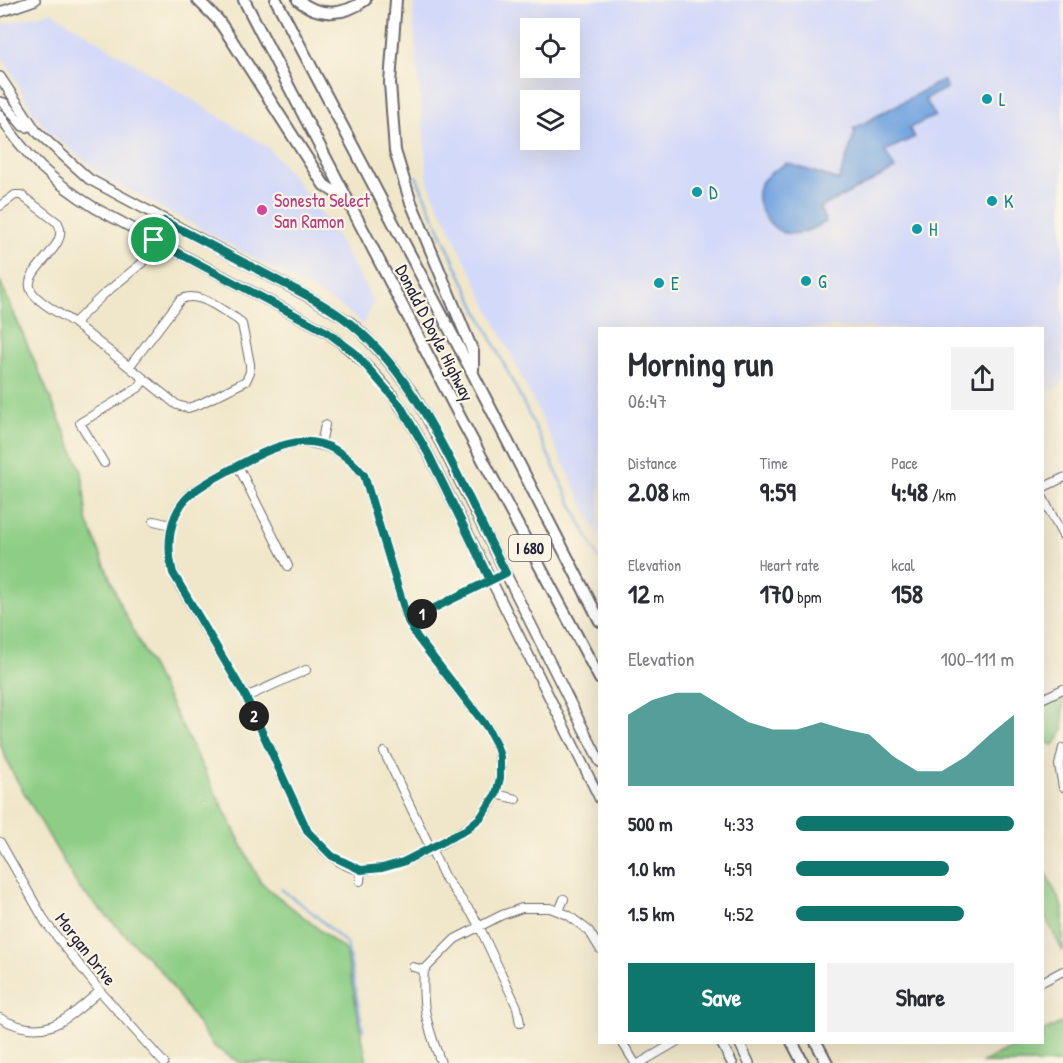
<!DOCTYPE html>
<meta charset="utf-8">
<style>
body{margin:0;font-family:"Patrick Hand",sans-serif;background:#f2f2f3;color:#2b2b33;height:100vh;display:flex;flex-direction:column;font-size:22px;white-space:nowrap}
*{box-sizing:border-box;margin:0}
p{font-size:20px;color:#7c7c81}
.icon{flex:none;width:33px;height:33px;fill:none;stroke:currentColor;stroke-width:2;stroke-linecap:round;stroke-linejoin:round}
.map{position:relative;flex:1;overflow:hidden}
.side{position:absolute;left:598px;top:327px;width:446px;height:717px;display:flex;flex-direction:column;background:#fff;border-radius:0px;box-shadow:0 6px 24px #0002}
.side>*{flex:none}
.fabs{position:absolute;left:520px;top:18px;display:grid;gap:12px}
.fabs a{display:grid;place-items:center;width:60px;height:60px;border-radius:0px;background:#fff;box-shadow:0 6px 24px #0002;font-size:30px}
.pin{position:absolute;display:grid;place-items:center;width:51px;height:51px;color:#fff;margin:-26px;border:3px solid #fff;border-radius:50%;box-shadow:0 2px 6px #0007}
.km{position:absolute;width:30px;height:30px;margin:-15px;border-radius:50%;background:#222;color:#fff;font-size:16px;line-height:30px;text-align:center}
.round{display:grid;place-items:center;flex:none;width:63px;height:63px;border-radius:0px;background:#f2f2f3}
.head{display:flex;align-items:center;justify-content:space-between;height:102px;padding:0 30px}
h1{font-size:33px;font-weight:700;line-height:45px}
.stats{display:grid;grid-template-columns:repeat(3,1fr);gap:9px;height:102px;padding:6px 30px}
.stats div{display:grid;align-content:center}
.stats b{font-size:26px;font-weight:700}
.stats small{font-size:16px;font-weight:400}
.stats p{font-size:16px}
.chart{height:168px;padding:12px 30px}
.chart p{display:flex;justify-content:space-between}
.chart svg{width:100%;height:108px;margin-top:6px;fill:#0f766e;opacity:.7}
.primary-button{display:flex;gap:12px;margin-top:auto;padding:12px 30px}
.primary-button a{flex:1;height:69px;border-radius:0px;background:#0f766e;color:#fff;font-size:24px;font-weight:700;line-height:69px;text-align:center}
.primary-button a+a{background:#f2f2f3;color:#2b2b33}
ul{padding:0 30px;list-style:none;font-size:20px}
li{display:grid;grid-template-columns:96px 72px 1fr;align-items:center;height:45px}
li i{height:15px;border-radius:8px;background:#0f766e}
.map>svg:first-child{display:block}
.built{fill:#d3d9f9;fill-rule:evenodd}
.green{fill:#8dcd85;stroke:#587860;stroke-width:1.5}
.water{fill:#75a5e0;stroke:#4c648e;stroke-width:1.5}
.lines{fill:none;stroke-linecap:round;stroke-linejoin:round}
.stream{stroke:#75a5e0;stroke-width:2}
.minor-casing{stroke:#6a676d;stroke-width:10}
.major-casing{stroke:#6a676d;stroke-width:12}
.highway-casing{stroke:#6a676d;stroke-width:14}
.minor{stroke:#fff;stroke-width:8}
.major{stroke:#fff;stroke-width:9}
.highway{stroke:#fff;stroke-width:10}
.route-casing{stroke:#fff;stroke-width:12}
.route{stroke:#0f766e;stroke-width:8}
.culture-dot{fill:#0f9aa8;stroke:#fcf5e5;stroke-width:2}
.hotel-dot{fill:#d1479c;stroke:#fcf5e5;stroke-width:2}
.labels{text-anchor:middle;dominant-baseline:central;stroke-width:4.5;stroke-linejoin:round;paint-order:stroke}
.shield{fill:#fcf5e5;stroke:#63616e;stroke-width:1.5}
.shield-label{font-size:16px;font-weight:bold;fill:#22223b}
.culture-label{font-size:18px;fill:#0d838f;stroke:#fcf5e5;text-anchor:start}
.hotel-label{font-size:18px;fill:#b23c85;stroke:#fcf5e5;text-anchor:start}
.street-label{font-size:18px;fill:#22223b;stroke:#fcf5e5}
</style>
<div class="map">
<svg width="1063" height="1063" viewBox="0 0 1063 1063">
<rect width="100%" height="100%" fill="#fcf5e5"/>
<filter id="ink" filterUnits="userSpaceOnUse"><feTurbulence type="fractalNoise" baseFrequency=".0167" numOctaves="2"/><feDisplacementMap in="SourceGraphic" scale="12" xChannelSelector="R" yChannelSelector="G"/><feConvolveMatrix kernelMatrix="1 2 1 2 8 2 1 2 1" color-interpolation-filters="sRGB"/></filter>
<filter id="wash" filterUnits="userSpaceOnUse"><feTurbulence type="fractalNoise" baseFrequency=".008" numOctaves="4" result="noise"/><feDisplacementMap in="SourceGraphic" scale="24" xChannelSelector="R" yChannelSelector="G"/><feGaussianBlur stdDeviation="1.35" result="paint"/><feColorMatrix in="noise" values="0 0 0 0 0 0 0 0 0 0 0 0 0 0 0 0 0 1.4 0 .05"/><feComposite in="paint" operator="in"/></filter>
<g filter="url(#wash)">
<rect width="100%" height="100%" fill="#f0e7ca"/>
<path class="built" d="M414,0H1063V384L1043,395L1042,328H600V539L428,183L413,19ZM531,28H570V68H531ZM531,100H570V140H531Z
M52,12L268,147L303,189L334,232L374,302L363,324L345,309L213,235L107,179L50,133L33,112L0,53V28L3,24Z"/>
<path class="green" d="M0,281L82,472L87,520L121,606L261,883L346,951L367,1063H240L213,1046L162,972L79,888L11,770L0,744Z
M1063,697V730L1054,745L1043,742V708Z
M1043,867L1063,908V952L1043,912Z
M1063,1022V1063H981L1022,1043L1042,1042L1043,1032Z"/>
<path class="water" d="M943,80L947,88L925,99L935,116L909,128L915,137L885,151L895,169L820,208L826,222C815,228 798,236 785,233C767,228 751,200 761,183C768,173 777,169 787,163L839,180L855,132L853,129Z"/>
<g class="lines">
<path class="stream" d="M416,176C453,264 496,347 538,433C558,476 578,519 600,561
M281,889L313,913L347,944L363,1030"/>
</g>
</g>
<g filter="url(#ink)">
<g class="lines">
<g class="minor-casing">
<path id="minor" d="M0,206L15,195H21L58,223C72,248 18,271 32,292C40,304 63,315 74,323L103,295L142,263L164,221
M74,323L177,405L188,408L200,404L246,381L250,372V364L242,324L237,319C221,310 197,289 180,300L129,367
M304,442C332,446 346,453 364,475L408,621L417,637C431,655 445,674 459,692C474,711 496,731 499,757C502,773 499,791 490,805C473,833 396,871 363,870C341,869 321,848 308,832L246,697L180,587C164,557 164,518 191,493C204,483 221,475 235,467C258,455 278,443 304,442Z
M321,444L325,425
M104,463L80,423L138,388L144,380
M238,466L288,566
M1042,488L1063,478
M1042,496L1063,536
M154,521L171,525
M408,621L506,573
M246,697L306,670
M1042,699L1063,689
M1063,748L1059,765L1063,787
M384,752L445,878L473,915L479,926L517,1007L520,1023
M496,794L516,799
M0,842L46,923L100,991L164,1063
M360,881L361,870
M559,911L564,899
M413,967L424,970
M1042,982L1063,971
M0,1018C45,1043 66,1020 100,991
M622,1042L635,1063
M441,1063C428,1026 421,1010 424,970L455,939L502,915L522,908H550L568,915L589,931L600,949
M640,1063L676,1042"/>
</g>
<g class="major-casing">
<path id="major" d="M0,12L35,0
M0,77L36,131L89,179L316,301L350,322L363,334L392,366L415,396L444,450L600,762
M0,102L4,103L23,126L27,127L31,124
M0,115C24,156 55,183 95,208L327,332C355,353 381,377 400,406C411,421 419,439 429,455L600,799
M721,1042L732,1063
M739,1042L749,1063"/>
</g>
<g class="highway-casing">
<path id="highway" d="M198,0L218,20L231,39L324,185L347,200
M244,0L460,417L600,679
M276,0L473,374L600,621
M298,0C318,17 344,16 365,0
M396,0L390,83L395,151L410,200L473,352V370
M792,1042L803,1063
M816,1042L827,1063"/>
</g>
<use href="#minor" class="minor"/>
<use href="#major" class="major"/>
<use href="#highway" class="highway"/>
</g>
</g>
<g class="lines" filter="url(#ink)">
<g class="route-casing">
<path id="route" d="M154,240L327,332L355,353L400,405L429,455L490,580L408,621L417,637L487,727L496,744L500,757V778L496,794L481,817L464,831L403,862L382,868L361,870L332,856L308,832L246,697L173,573C166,546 168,513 192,493C204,483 221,475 235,467C285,440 322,424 364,475L408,621L506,573C464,492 423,381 351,324C329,306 302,293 277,280C239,260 202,240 164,221L154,240"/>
</g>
<use href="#route" class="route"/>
</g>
<g class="culture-dot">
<circle cx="987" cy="99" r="6"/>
<circle cx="697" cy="192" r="6"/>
<circle cx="992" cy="201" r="6"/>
<circle cx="917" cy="229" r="6"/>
<circle cx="806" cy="281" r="6"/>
<circle cx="659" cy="283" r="6"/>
</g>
<circle class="hotel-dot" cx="262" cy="210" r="6"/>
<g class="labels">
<rect class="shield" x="509" y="535" width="42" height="26" rx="4.5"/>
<g class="shield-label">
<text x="530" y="548">I 680</text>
</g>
<g class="culture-label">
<text x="999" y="99">L</text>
<text x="709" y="192">D</text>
<text x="1004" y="201">K</text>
<text x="929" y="229">H</text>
<text x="818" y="281">G</text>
<text x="671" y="283">E</text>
</g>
<g class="hotel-label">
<text x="274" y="200">Sonesta Select<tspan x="274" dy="21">San Ramon</tspan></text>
</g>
<g class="street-label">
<text transform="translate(435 333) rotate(63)">Donald D Doyle Highway</text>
<text transform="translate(86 949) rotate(52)">Morgan Drive</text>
</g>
</g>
</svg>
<div class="fabs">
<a><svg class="icon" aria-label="locate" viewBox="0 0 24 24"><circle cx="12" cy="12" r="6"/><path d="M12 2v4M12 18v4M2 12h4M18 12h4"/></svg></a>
<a><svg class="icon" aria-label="layers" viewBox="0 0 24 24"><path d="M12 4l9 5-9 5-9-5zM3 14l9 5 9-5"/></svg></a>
</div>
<div class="pin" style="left:154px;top:240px;background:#1e9e55"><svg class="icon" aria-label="arrive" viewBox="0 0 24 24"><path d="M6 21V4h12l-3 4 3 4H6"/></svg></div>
<b class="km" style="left:422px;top:614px">1</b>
<b class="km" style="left:254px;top:716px">2</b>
<section class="side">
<div class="head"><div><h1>Morning run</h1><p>06:47</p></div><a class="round"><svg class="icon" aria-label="share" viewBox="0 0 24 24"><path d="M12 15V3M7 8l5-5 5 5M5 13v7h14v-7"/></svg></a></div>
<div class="stats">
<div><p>Distance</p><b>2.08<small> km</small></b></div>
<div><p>Time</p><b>9:59</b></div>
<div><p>Pace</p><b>4:48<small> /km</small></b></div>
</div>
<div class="stats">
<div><p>Elevation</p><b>12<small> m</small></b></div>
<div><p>Heart rate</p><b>170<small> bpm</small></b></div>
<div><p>kcal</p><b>158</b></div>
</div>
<div class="chart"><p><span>Elevation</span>100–111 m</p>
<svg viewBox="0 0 160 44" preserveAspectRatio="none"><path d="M0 44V15L10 9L20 6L30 6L40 12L50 18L60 21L70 21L80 18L90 21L100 23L110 32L120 38L130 38L140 32L150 23L160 15V44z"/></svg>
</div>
<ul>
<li><b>500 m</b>4:33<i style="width:100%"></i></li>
<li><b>1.0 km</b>4:59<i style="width:70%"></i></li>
<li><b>1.5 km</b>4:52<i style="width:77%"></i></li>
</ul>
<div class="primary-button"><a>Save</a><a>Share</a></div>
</section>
</div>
